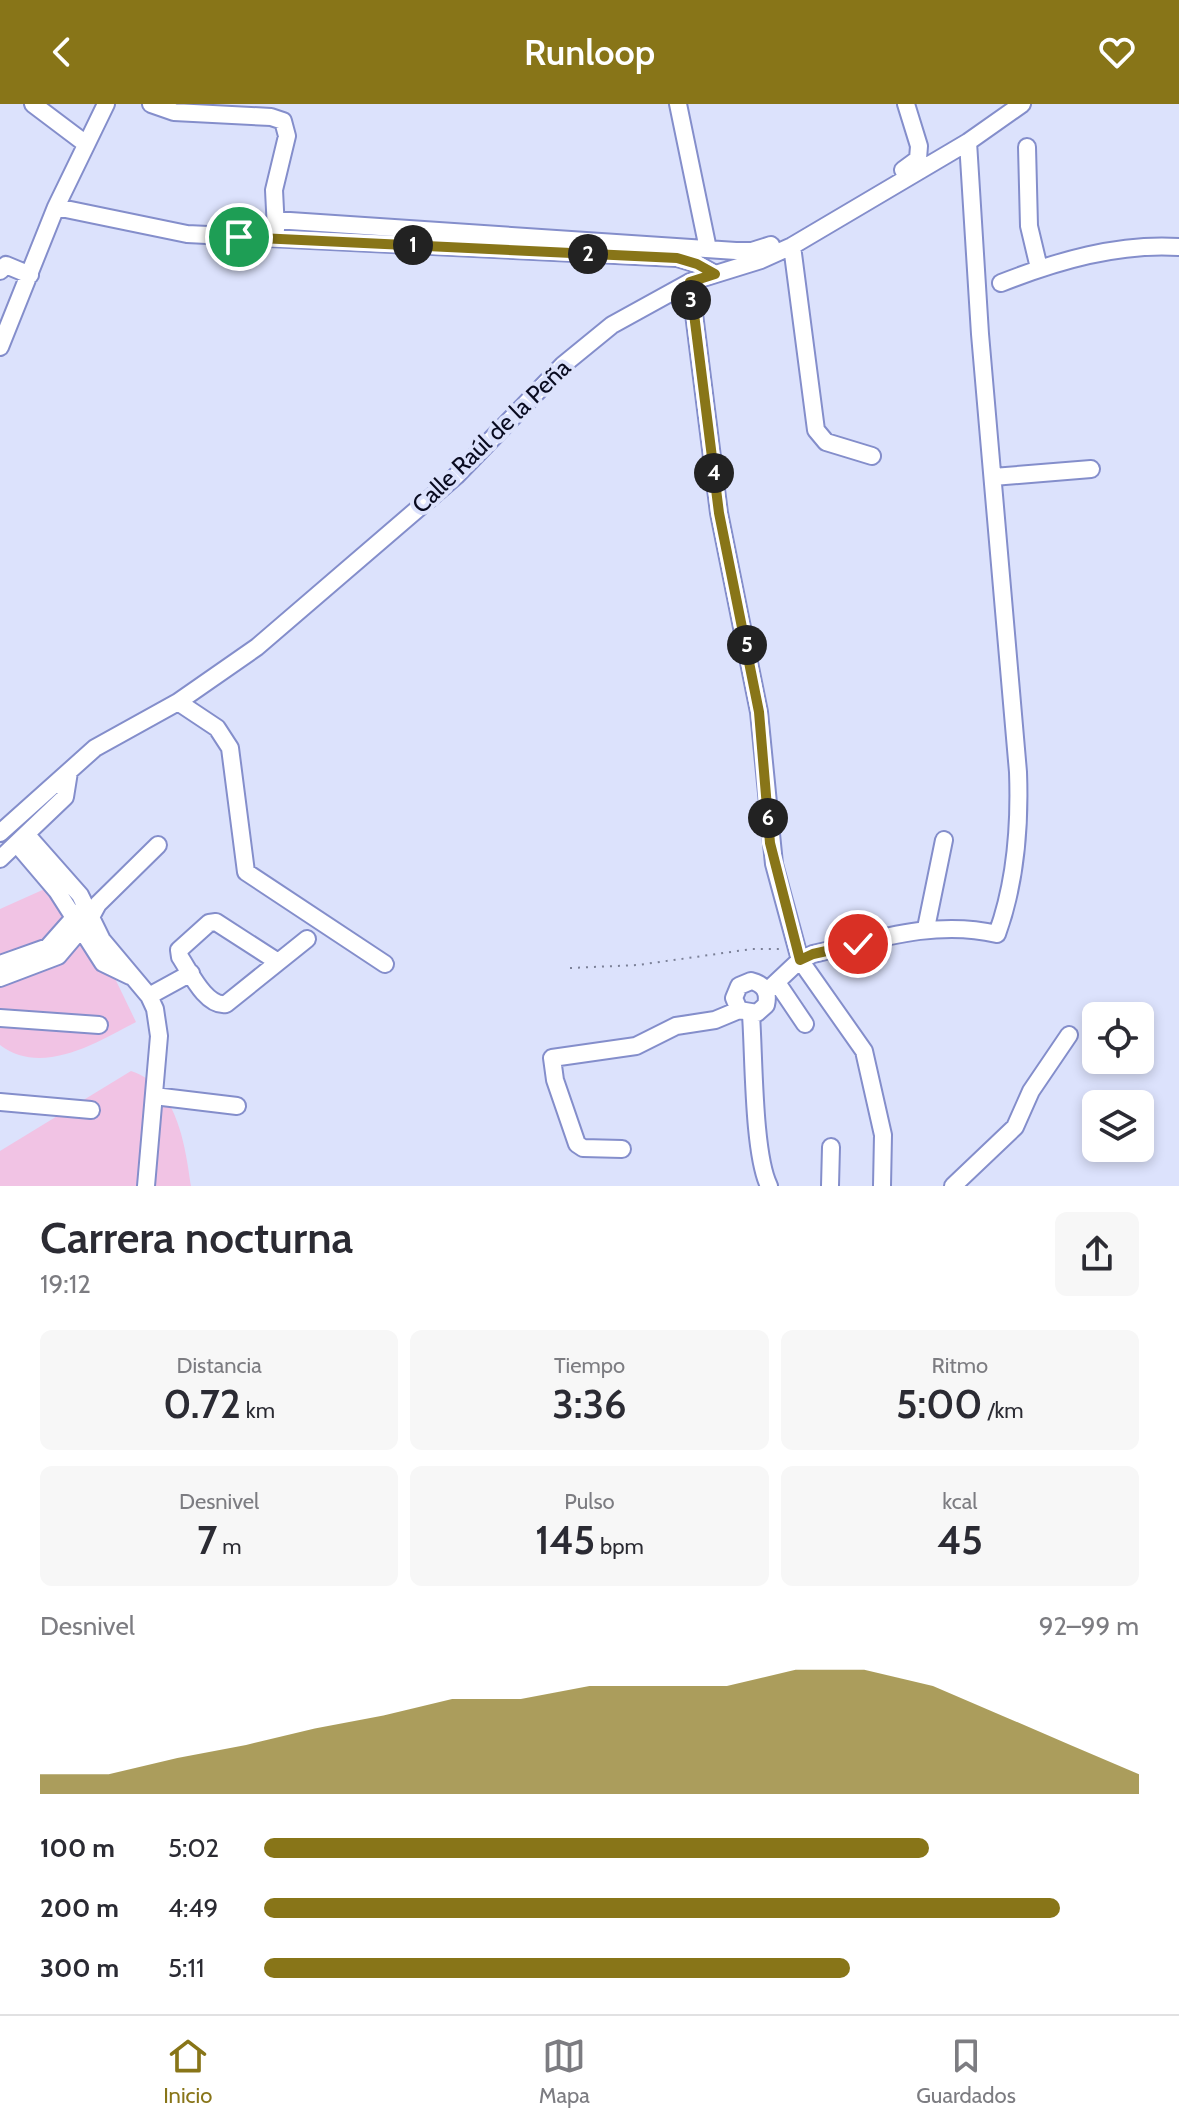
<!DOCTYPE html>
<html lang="es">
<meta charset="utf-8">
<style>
body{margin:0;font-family:Cabin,sans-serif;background:#f7f7f7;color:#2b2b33;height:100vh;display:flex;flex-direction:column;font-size:30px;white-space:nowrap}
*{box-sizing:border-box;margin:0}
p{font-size:26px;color:#7c7c81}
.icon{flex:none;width:44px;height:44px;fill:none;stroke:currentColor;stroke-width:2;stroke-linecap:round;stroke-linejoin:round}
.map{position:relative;height:1082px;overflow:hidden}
.side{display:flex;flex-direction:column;background:#fff;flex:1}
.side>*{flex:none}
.tools{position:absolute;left:1082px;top:898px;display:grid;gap:16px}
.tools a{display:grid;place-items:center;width:72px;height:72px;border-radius:12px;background:#fff;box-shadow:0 4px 12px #0003;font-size:40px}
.pin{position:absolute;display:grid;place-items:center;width:68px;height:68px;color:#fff;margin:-34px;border:4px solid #fff;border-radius:50%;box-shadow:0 2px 8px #0007}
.km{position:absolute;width:40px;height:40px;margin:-20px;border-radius:50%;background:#222;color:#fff;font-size:22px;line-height:40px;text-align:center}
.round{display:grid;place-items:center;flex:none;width:84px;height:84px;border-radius:12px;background:#f7f7f7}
.headline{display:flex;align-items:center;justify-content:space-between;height:136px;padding:0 40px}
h1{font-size:44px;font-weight:600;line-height:60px}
.stats{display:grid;grid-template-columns:repeat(3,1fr);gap:12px;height:136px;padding:8px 40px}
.stats div{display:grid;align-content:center;border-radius:12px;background:#f7f7f7;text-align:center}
.stats b{font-size:40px;font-weight:600}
.stats small{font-size:22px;font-weight:400}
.stats p{font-size:22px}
.chart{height:224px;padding:16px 40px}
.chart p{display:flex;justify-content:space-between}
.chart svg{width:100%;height:144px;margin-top:8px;fill:#887518;opacity:.7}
ul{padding:0 40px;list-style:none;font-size:26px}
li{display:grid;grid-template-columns:128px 96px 1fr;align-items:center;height:60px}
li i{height:20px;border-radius:10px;background:#887518}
header{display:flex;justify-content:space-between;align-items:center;height:104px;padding:0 40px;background:#887518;color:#fff;font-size:36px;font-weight:600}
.menu{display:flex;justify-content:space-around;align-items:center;height:112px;border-top:2px solid #e1e1e2;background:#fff;font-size:22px;color:#7c7c81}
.menu a{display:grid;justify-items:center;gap:4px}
.menu .active{color:#887518}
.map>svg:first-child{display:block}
.green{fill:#f1c3e4}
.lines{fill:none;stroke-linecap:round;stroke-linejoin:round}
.minor-casing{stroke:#848ecb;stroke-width:20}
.path{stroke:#7b8097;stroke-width:2;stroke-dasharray:2 6;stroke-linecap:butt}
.minor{stroke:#fff;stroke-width:16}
.route-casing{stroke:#fff;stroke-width:16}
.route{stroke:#887518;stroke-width:10}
.labels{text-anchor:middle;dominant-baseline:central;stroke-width:8;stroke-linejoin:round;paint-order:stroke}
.street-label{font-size:24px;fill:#090b20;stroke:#dce2fc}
</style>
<header><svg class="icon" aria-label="back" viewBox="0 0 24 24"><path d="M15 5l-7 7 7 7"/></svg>Runloop<svg class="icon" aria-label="heart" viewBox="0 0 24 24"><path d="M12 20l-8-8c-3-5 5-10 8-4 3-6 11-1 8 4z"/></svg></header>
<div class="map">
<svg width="1179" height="1082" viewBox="0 0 1179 1082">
<rect width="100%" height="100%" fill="#dce2fc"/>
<path class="green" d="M67,775L136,918C98,938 42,973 0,941V805Z
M131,967C177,982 185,1040 191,1082H0V1047Z"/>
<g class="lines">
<g class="minor-casing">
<path id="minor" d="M33,0L86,40
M151,0L174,8L271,13L283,17L287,32L274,86L276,126
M678,0L708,145
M1027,43L1029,122L1039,164
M903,66L918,55L919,42L906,0
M56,103L187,130L677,154L697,160L715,170
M275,116L736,147H752L771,141
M792,142L816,326L826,338L872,352
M0,167L6,161L30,171
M690,178L719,409L759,608L774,760L800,856L864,947L883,1031L882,1082
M1001,179C1057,157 1118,139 1179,143
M0,243L56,103L106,0
M993,373L1091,365
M178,598L217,624L230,644L246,768L385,860
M0,729L95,644L178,598L257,543L456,372L563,261L612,221L690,178L761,156L792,142L968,38L1022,0
M27,731L80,791L102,836L149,892L155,905L159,932L146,1082
M17,740L57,787L103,859L130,872
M0,755L65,693L69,668
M926,824L944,736
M278,858L216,818L209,819L179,846L180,853C190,868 206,903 226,900L307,835
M0,860L48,843L79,808
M0,874L58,852L91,813L98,800L158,741
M778,880L805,920
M766,888L800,856L813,850C874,836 935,815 997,830C1016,778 1020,722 1018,668L980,230L968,38
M149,892L191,869
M751,911C754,951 753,1050 769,1082
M0,914L99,921
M154,992L237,1002
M0,998L91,1006
M622,1045L583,1044L577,1040L555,976L552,954L636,942L676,922L715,916L739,906L757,909L766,901C769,888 764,880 751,877L739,882L734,894L739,906
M830,1082L831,1043
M953,1082L1015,1023L1031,987L1069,931"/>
</g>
<path class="path" d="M570,864L638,861L752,845H780"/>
<use href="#minor" class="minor"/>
</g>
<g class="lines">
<g class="route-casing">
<path id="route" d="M239,133L677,154L697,160L715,170L690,178L719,409L759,608L770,739L800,856L813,850L858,840"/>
</g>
<use href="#route" class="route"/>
</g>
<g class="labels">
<g class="street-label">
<text transform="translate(491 332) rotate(-44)">Calle Raúl de la Peña</text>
</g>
</g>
</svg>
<div class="tools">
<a><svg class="icon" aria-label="locate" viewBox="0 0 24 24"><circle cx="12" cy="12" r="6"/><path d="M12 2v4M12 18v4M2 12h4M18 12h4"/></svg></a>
<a><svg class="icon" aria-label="layers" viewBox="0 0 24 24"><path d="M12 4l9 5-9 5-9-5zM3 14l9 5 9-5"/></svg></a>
</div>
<div class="pin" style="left:239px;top:133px;background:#1e9e55"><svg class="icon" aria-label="arrive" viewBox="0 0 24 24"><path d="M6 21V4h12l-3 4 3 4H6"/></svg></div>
<div class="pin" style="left:858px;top:840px;background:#d93025"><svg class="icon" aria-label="check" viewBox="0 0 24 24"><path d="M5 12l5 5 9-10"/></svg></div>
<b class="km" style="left:413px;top:141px">1</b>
<b class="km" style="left:588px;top:150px">2</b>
<b class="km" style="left:691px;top:196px">3</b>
<b class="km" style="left:714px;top:369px">4</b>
<b class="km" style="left:747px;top:541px">5</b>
<b class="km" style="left:768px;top:714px">6</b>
</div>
<section class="side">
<div class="headline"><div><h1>Carrera nocturna</h1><p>19:12</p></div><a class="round"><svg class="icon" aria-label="share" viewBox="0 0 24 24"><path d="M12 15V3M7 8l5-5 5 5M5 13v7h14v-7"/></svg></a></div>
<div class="stats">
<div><p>Distancia</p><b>0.72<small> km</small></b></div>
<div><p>Tiempo</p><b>3:36</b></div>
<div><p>Ritmo</p><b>5:00<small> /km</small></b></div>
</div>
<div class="stats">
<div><p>Desnivel</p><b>7<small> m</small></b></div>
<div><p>Pulso</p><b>145<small> bpm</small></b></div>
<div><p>kcal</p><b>45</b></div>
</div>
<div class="chart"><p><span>Desnivel</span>92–99 m</p>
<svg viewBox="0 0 160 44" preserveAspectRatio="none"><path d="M0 44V38L10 38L20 33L30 29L40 24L50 20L60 15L70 15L80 11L90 11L100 11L110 6L120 6L130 11L140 20L150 29L160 38V44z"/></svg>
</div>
<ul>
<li><b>100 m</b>5:02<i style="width:76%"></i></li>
<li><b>200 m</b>4:49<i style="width:91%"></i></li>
<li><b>300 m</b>5:11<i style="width:67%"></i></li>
</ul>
</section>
<nav class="menu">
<a class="active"><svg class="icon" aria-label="home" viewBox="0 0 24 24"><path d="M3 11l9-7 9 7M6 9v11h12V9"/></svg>Inicio</a>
<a><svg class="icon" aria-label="map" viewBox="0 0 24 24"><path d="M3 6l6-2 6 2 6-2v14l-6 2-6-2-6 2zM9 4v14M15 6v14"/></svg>Mapa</a>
<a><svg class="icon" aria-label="saved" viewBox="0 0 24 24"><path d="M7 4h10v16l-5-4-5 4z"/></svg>Guardados</a>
</nav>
